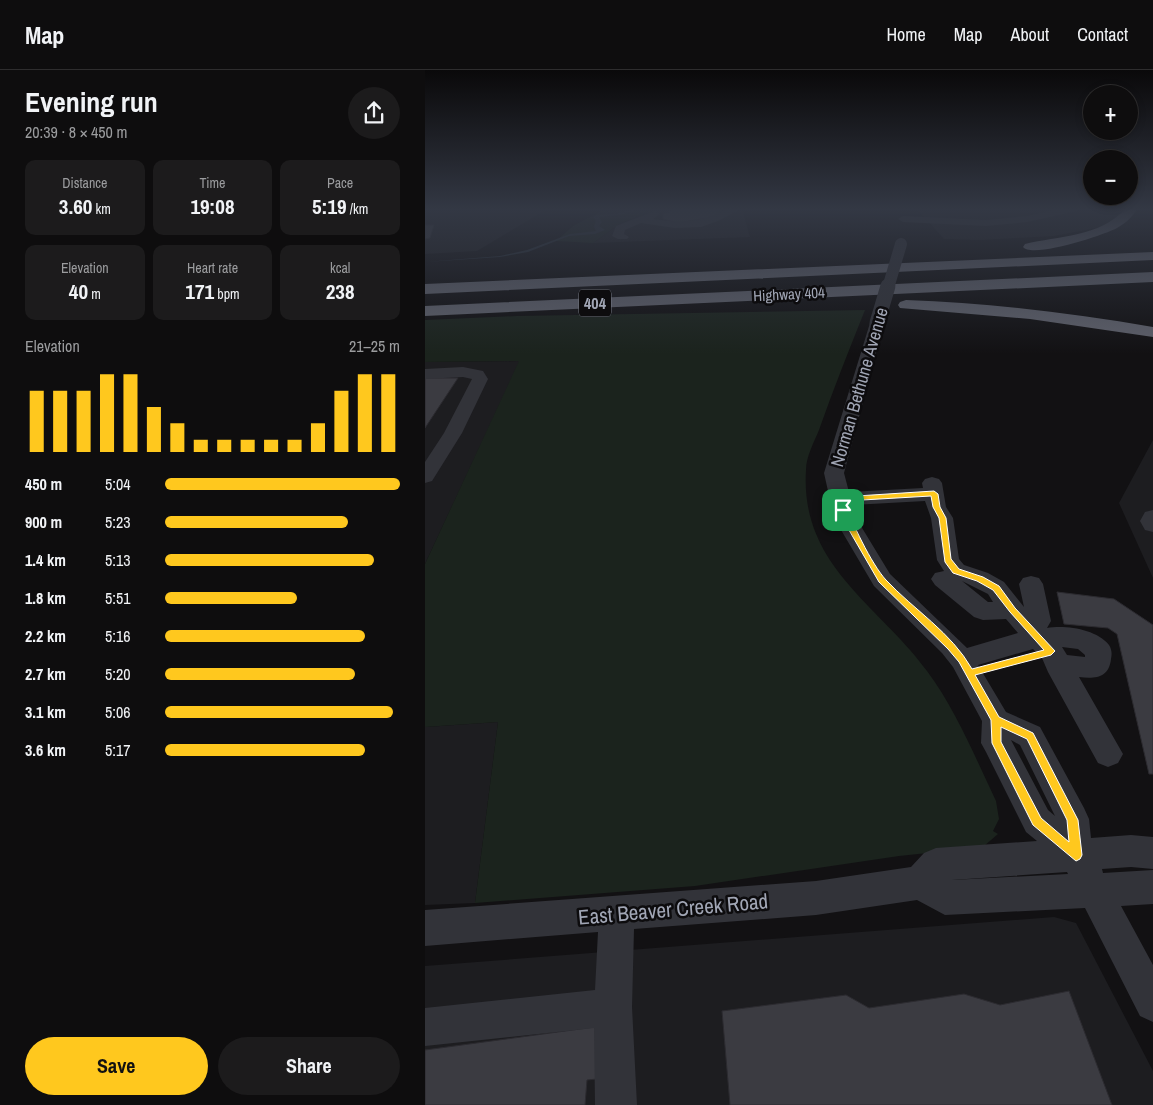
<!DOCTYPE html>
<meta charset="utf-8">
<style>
body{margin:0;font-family:"Archivo Narrow",sans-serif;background:#1c1b1c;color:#f1f3f6;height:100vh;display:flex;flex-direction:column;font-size:19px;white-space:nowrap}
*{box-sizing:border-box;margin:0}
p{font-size:16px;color:#9b9c9e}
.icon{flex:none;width:28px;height:28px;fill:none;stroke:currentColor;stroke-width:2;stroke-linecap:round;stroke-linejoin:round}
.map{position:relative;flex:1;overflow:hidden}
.side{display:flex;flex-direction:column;background:#0e0d0e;width:425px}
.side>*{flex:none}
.fabs{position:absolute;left:658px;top:15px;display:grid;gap:10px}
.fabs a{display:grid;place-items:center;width:55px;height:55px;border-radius:50%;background:#0e0d0e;box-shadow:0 2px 8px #0003,0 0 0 1px #2e2d2e;font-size:25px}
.pin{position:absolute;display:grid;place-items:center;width:42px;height:42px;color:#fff;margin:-21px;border-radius:10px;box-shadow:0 2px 8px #0006}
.round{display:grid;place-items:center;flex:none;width:52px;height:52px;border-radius:26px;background:#1c1b1c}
.head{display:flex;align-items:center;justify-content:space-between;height:85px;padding:0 25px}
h1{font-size:28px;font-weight:700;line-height:38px}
.metrics{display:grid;grid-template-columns:repeat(3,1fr);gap:8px;height:85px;padding:5px 25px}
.metrics div{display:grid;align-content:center;border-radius:10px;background:#1c1b1c;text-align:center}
.metrics b{font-size:21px;font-weight:700}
.metrics small{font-size:14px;font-weight:400}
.metrics p{font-size:14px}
.chart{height:140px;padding:10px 25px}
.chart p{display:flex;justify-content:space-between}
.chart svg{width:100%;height:90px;margin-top:5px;stroke:#ffc81e;stroke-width:6}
.button{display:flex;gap:10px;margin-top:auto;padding:10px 25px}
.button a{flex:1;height:58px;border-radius:30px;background:#ffc81e;color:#111;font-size:20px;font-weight:700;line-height:58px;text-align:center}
.button a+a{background:#1c1b1c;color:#f1f3f6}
ul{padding:0 25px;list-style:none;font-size:16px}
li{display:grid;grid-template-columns:80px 60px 1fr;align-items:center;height:38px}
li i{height:12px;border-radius:6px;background:#ffc81e}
header{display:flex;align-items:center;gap:30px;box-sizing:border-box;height:70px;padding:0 25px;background:#0e0d0e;border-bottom:1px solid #2e2d2e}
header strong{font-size:24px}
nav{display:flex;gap:28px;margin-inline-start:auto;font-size:18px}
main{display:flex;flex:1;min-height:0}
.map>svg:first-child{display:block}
.built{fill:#1d1d20}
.green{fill:#1b231d}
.water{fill:#272f38}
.building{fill:#3b3b41;stroke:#2c2b30}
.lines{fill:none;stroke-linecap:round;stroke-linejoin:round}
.minor{fill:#323339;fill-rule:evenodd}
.highway{fill:#5e606a;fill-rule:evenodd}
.minor-bridge-far1{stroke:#323339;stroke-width:12}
.minor-bridge{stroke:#323339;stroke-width:15}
.route{fill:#ffc81e;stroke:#fff;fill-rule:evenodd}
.labels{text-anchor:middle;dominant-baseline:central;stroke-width:5;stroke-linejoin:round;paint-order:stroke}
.far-street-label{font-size:15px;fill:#a1a6b5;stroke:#0d0c0e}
.shield{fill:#0d0c0e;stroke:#757883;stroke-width:1}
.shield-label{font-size:16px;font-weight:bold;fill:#a1a6b5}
.street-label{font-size:18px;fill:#a1a6b5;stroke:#0d0c0e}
.near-street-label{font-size:21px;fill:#a1a6b5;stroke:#0d0c0e}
</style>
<header>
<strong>Map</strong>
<nav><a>Home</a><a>Map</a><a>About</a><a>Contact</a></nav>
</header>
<main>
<section class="side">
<div class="head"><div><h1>Evening run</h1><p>20:39 · 8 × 450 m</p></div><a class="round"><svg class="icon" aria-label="share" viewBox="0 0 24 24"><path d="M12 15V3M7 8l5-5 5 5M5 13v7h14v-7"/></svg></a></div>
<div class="metrics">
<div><p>Distance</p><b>3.60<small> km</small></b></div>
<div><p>Time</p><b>19:08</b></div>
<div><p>Pace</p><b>5:19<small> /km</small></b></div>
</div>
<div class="metrics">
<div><p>Elevation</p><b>40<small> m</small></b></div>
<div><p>Heart rate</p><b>171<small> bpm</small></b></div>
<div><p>kcal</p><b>238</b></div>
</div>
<div class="chart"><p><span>Elevation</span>21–25 m</p>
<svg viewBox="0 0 160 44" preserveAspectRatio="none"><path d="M5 44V14M15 44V14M25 44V14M35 44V6M45 44V6M55 44V22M65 44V30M75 44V38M85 44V38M95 44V38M105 44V38M115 44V38M125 44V30M135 44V14M145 44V6M155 44V6"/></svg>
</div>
<ul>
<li><b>450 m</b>5:04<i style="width:100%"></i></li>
<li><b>900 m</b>5:23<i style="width:78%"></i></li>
<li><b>1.4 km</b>5:13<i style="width:89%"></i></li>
<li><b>1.8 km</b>5:51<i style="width:56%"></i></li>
<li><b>2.2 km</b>5:16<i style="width:85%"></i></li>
<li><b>2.7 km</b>5:20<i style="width:81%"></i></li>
<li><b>3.1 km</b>5:06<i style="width:97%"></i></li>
<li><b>3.6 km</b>5:17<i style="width:85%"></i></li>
</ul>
<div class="button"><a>Save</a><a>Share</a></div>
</section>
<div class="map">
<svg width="728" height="1035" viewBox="0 0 728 1035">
<rect width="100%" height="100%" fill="#121113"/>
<path class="built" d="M0,139H134H122L52,181L0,184Z
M232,139H317L325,167L168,173L196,153Z
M492,139H715L692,154L629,166L555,170L519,169Z
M95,291L0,494V292Z
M728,370V508L694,433Z
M73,652L50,833L0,835V657Z
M629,847L651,853L728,1001V1035H0V896Z"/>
<path class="green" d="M180,139H232L196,153L168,173L131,171L148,156Z
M440,240C424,280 408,320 394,360C389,372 381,387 381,400C375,496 453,534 502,601C531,640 550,687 571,731L574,749L568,761L573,764L559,776L550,778L474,786L270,816L50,833L73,652L0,657V494L94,291L0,292V250L92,246Z"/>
<path class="water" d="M209,139H215L195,145L174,147L177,152L174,156L180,160L170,164L144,166L103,182L75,187L0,192L75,186L102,180L145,164L171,161L169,157L171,150L168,147L170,145L191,144Z"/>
<path class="building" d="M252,139H299L294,141V146L253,153L238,149V144Z
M0,155H9L5,168L0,169Z
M0,308H33L0,358Z
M632,522L689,529L728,555V704H724L692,564L683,558L639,554Z
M644,921L687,1035H305L297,941L421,925L444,938L539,924L575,935Z
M177,956L172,1009L162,1010L160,1035H0V980Z"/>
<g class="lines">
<path class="minor" d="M303,139H316L293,151L276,157L250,158L216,153L200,160L199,164L204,167L202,169H193L187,166L191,156L230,141L235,144L228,149C260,154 274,152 303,139Z
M635,139H653L652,141L602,152L561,156L478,152L473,149L478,146L561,150L602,146Z
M452,249L457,250L459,253L419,403L424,422L498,418L497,413L500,409L507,407L514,409L517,413L521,437L528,448L534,489L539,495L563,503L579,512L599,537L594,514L598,508L606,506L614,508L618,514L626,551L622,558C641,555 671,559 684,575C687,580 687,584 686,589C684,608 670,609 654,607L698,684L693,693L683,697L673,693L623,602L617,588L608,579L553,595L581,642L615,657L659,738L664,749L666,768L706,765L728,767V799L706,797L677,799L678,803L728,800V834L696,836L728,895V952L715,946L660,838L520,845L492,830L391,845L209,859L207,937L212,1035H170L169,958L0,976V938L170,920L173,862L0,876V840L391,811L486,797L499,783L511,778L612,771L601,762L561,682L556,673L557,651L528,597L517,583L449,516L409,448L399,403L445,253L447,250ZM500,431L506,448L512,490L519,501L510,503L506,509L510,515L549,547L558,550L581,549L593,563L542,578L465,504L431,448L427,435ZM537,511L563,524L568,532H563ZM637,577L653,579L660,585V587L642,585ZM586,670L595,675L630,746L623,740ZM642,802L643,804L527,810Z
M38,297L58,301L63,309L37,363L7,411L0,413V392L19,363L47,309L38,307L0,309V299Z
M728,440V462L720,460L715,451L720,442Z"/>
<path class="highway" d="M700,139H712C707,147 701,153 692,158C679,165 607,189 598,177L600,174C633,166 675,167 700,139Z
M728,182V190L0,224V214Z
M728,202V212L0,246V236Z
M481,230C564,233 646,243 728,257V267L605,249L475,238L473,235L475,232Z"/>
<path class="minor-bridge-far1" d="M463,218L476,174"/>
<path class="minor-bridge" d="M452,253L463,216"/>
</g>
<linearGradient id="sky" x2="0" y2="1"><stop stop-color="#0a090a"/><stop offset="0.49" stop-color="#333844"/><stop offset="1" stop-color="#333844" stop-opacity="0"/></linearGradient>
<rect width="728" height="284" fill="url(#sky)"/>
<path class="route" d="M509,421L513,424L515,437L521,448L526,489L534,499L558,507L574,516L590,538L630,581L626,585L550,605L574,647L608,663L653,750L657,785L655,789L651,791L608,755L567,673L566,650L534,592L523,579L454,512L417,448L412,429L416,427ZM506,426L508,437L514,448L520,492L528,503L552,511L568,520L585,542L619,580L547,599C526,562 489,540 461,510C447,495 425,450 420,431ZM576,657L602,669L642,750L644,772L616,748L576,672Z"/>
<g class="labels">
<g class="far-street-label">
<text transform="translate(364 224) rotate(-3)">Highway 404</text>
</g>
<rect class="shield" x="154" y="219.5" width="32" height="27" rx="4"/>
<g class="shield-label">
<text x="170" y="233">404</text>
</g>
<g class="street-label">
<text transform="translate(434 317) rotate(-74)">Norman Bethune Avenue</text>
</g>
<g class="near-street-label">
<text transform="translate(248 839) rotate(-5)">East Beaver Creek Road</text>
</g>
</g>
</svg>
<div class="fabs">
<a>+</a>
<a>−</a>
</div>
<div class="pin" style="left:418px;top:440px;background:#1e9e55"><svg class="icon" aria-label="arrive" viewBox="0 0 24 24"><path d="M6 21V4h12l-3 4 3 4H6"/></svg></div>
</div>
</main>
